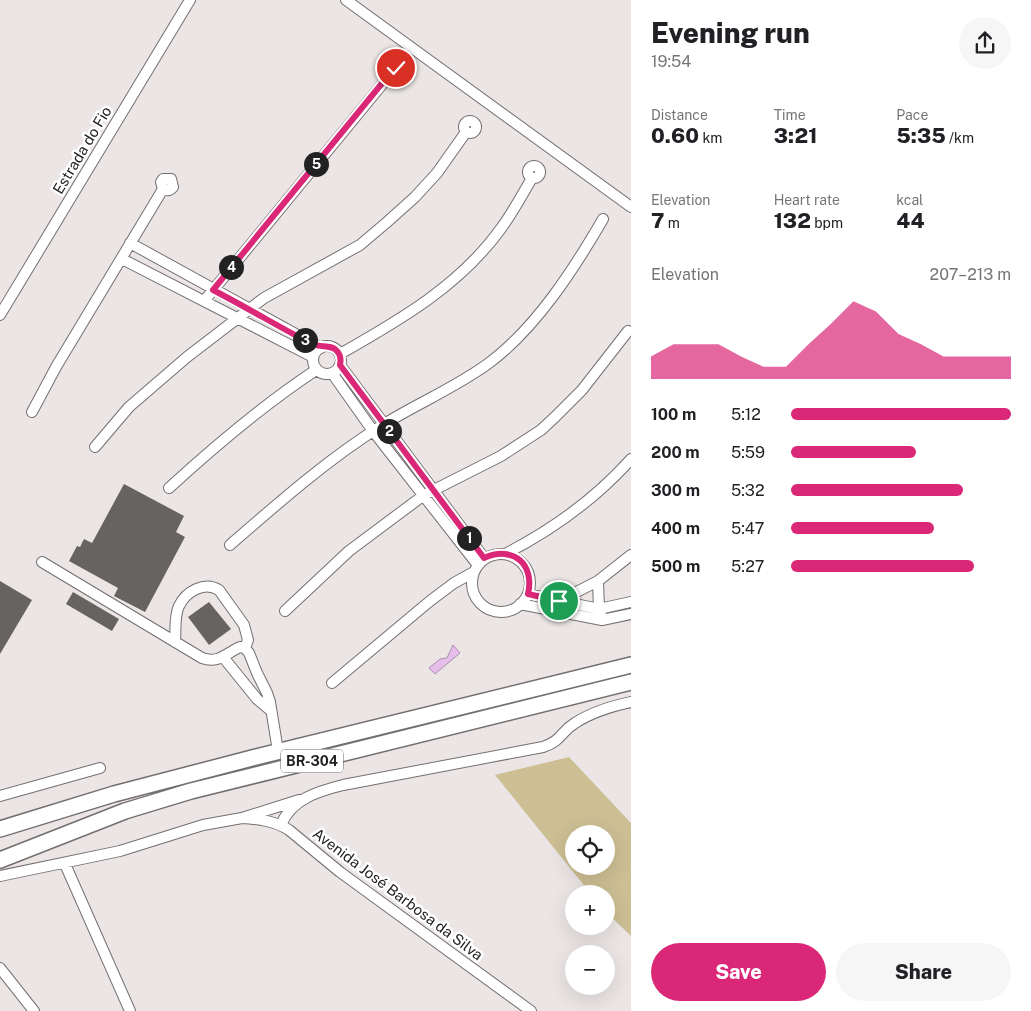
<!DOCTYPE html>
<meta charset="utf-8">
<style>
body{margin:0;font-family:"Public Sans",sans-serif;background:#f6f6f6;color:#202124;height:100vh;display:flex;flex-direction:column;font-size:19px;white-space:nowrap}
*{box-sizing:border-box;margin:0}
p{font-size:16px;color:#757577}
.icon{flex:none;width:28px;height:28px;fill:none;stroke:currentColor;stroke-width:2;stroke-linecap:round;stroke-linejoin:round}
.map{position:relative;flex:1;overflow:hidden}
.drawer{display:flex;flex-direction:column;background:#fff;width:400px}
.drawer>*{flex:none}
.tools{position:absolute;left:565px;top:825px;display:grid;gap:10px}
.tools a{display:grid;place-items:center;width:50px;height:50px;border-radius:50%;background:#fff;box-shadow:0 5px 20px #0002;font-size:25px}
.pin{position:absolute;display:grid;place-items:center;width:42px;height:42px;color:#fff;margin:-21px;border:2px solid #fff;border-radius:50%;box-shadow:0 1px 5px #0007}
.km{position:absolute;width:25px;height:25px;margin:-12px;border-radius:50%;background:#222;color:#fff;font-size:14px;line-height:25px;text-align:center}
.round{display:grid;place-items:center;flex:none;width:52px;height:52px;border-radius:26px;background:#f6f6f6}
.headline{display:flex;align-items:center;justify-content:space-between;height:85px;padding:0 20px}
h1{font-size:28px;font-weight:800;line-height:38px}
.metrics{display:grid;grid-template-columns:repeat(3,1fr);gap:8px;height:85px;padding:5px 20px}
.metrics div{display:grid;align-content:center}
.metrics b{font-size:21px;font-weight:800}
.metrics small{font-size:14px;font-weight:400}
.metrics p{font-size:14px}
.chart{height:140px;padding:10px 20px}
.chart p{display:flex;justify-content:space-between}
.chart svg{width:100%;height:90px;margin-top:5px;fill:#db2777;opacity:.7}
.cta{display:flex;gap:10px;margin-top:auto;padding:10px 20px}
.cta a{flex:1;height:58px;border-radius:30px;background:#db2777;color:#fff;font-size:20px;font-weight:800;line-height:58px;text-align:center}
.cta a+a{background:#f6f6f6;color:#202124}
ul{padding:0 20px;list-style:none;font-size:16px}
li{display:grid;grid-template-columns:80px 60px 1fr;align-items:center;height:38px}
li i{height:12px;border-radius:6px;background:#db2777}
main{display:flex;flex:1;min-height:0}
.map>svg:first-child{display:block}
.green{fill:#cdbf94;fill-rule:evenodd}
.water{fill:#e5bee9;stroke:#aa8eac}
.building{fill:#666361}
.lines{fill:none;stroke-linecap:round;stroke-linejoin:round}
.minor-casing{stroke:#746f6f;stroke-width:12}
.highway-casing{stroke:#746f6f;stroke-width:18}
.minor{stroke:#fff;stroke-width:10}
.highway{stroke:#fff;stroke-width:15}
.route-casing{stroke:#fff;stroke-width:10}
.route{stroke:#db2777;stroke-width:6}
.labels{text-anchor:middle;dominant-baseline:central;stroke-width:5;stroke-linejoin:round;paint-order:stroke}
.shield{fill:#fff;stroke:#636262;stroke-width:1}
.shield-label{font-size:14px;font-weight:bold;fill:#201e1e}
.street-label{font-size:15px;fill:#201e1e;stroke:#fff}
</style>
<main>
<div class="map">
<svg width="631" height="1011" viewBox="0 0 631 1011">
<rect width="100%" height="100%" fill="#ebe6e5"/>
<path class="green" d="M569,757L631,823V936L606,912V894H591L495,775ZM574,834H606V866H574Z"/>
<path class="water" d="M453,645L460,653L435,674L429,668L440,659L447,658Z"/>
<path class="building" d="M124,484L184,516L176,532L185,537L145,612L114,596L118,588L69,561L77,546L80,547L84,539L92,543Z
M0,581L32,600L0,654Z
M73,592L119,619L112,631L66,604Z
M209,602L231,629L209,645L188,617Z"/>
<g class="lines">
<g class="minor-casing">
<path id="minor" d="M346,0L631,207
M464 127a6 6 0 1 1 12 0a6 6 0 1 1-12 0Z
M528 172a6 6 0 1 1 12 0a6 6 0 1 1-12 0Z
M130,243L321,348
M122,259L313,357
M205,300L389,76L388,70L393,67L398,70L399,73L397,78H391L389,76
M0,315L190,0
M313 360a14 14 0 1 1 28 0a14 14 0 1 1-28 0Z
M340,354C400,320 461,285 502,227C513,212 522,195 532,178
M340,365L484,558
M332,373L373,431L477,564
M32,412L56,367L163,189L161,182L163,179H171L173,187C170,191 167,191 163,189
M95,447L129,407L187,357L264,298L360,245L386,223L415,197L437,173L466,132
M169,488C216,445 263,405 316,370
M230,545C277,504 328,459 381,426C416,404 455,388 489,363C536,328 574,269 603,219
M472 583a29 29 0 1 1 58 0a29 29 0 1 1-58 0Z
M505,554C552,530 596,498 631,459
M42,562L202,658C219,664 226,653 240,647L245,648L249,653L257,673L267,693L270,702L278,751
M598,581L599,609L601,615
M528,594L599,609L631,602
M559,601L598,581L631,555
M520,604L602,620L631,614
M285,611L349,551L424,495L501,456L541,430L555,417L582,390L628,331
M175,642C176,630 174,616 179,606C186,591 205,581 219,590L244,625L248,640L245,648
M223,657L257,699L270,710
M332,683L430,601L454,583L474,572
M0,796L100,768
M242,818C259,819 275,821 289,830L340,872L531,1011
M281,825C291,799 319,791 343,785L543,747C563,740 560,732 575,723C592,712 612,706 631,702
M65,864L130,1011
M0,876L120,851L203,825L242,818L299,800
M0,968L34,1011"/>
</g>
<g class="highway-casing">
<path id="highway" d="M0,829L114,794L256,757L631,665
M0,860L125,811L191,791L631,682"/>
</g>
<use href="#minor" class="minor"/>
<use href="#highway" class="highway"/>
</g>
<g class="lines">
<g class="route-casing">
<path id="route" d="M396,68L393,67L388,70V76L213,290C246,307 279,327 312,344C322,348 331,344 337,351C341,355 341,360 340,365L484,558C513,545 535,564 528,594L559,601"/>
</g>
<use href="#route" class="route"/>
</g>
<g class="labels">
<rect class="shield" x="281" y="749.5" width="62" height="23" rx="4"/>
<g class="shield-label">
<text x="312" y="761">BR-304</text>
</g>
<g class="street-label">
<text transform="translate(82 150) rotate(-59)">Estrada do Fio</text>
<text transform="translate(398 894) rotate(37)">Avenida José Barbosa da Silva</text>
</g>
</g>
</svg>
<div class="tools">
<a><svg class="icon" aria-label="locate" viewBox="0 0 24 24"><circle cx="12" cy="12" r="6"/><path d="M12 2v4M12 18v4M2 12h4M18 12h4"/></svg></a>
<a>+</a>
<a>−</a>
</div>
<div class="pin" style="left:559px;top:601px;background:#1e9e55"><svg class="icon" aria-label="arrive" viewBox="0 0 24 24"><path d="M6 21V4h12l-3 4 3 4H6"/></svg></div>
<div class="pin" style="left:396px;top:68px;background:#d93025"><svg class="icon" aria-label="check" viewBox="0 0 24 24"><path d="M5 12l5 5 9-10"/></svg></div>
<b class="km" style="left:469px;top:538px">1</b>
<b class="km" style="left:389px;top:431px">2</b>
<b class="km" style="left:305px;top:340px">3</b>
<b class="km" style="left:231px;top:267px">4</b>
<b class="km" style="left:316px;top:164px">5</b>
</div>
<section class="drawer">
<div class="headline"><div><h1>Evening run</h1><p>19:54</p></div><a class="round"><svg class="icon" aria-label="share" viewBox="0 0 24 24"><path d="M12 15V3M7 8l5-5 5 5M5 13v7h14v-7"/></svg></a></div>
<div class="metrics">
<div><p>Distance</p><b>0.60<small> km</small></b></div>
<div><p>Time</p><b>3:21</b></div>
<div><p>Pace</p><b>5:35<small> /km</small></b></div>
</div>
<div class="metrics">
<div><p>Elevation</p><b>7<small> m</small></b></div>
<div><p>Heart rate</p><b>132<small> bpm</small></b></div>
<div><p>kcal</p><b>44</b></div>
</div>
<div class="chart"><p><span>Elevation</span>207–213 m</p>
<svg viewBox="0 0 160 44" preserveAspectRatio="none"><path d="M0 44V33L10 27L20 27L30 27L40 33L50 38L60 38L70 27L80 17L90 6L100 11L110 22L120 27L130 33L140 33L150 33L160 33V44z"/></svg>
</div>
<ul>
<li><b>100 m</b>5:12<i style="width:100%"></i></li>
<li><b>200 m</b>5:59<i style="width:57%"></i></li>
<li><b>300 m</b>5:32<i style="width:78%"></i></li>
<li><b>400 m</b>5:47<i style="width:65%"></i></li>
<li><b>500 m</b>5:27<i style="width:83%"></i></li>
</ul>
<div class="cta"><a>Save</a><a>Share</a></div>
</section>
</main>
